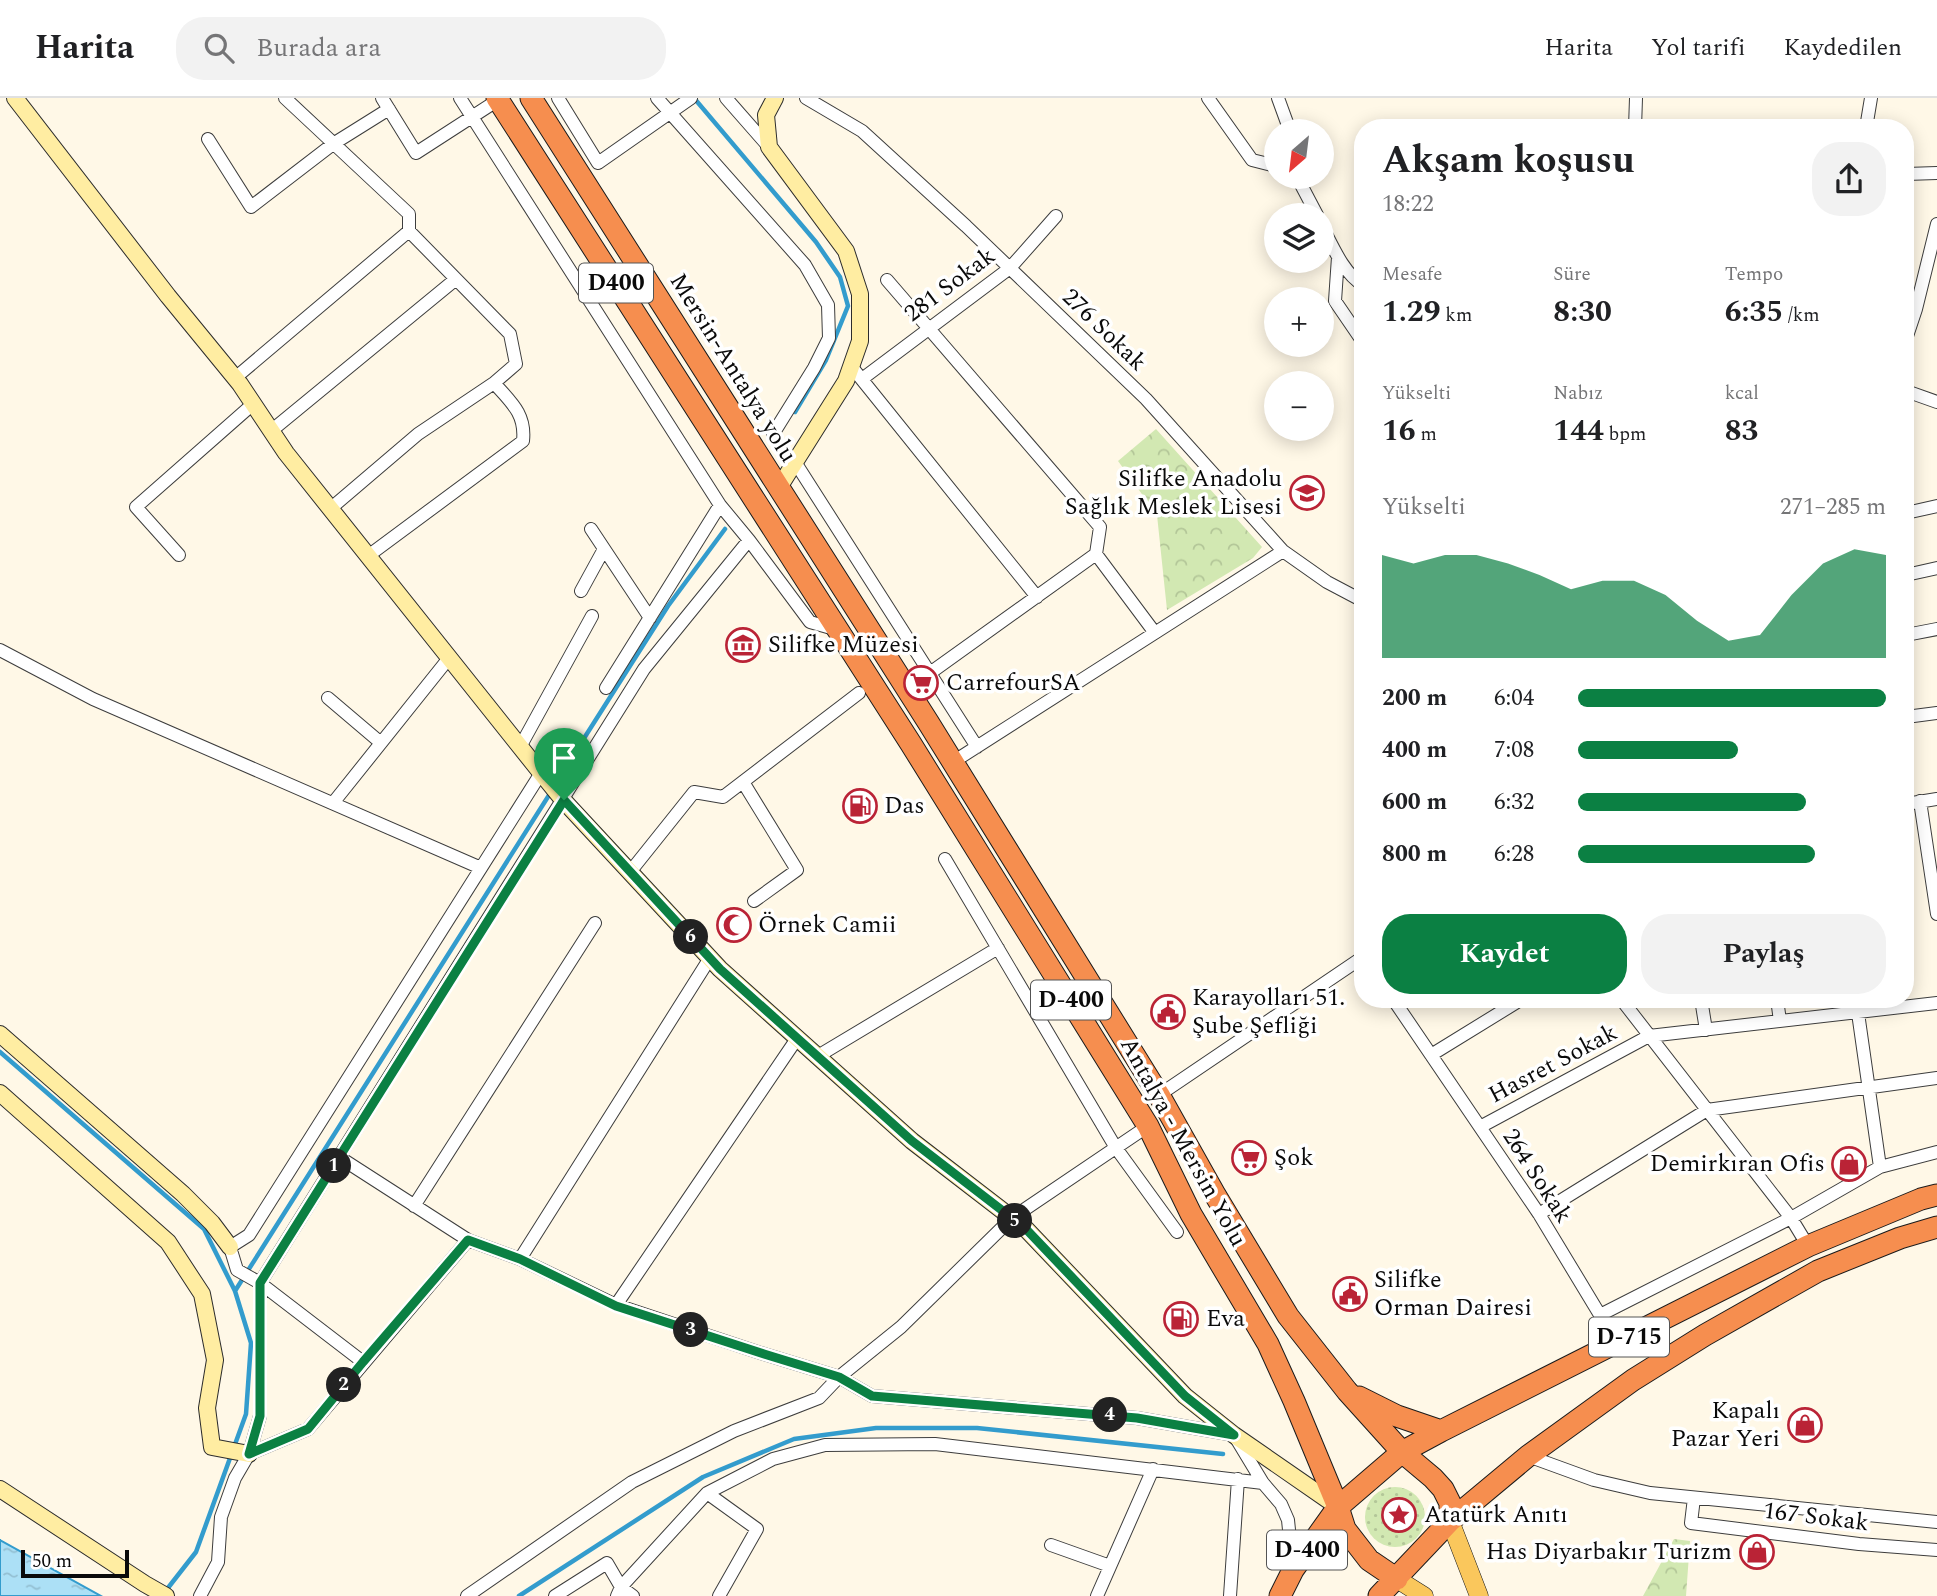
<!DOCTYPE html>
<html lang="tr">
<meta charset="utf-8">
<style>
body{margin:0;font-family:Spectral,serif;background:#f2f2f2;color:#202124;height:100vh;display:flex;flex-direction:column;font-size:26px;white-space:nowrap}
*{box-sizing:border-box;margin:0}
p{font-size:23px;color:#757577}
.icon{flex:none;width:38px;height:38px;fill:none;stroke:currentColor;stroke-width:2;stroke-linecap:round;stroke-linejoin:round}
.map{position:relative;flex:1;overflow:hidden}
.panel{position:absolute;left:1354px;top:21px;width:560px;height:889px;display:flex;flex-direction:column;background:#fff;border-radius:28px;box-shadow:0 4px 18px #0003}
.panel>*{flex:none}
.needle{width:46px;rotate:208deg}
.fabs{position:absolute;left:1264px;top:21px;display:grid;gap:14px}
.fabs a{display:grid;place-items:center;width:70px;height:70px;border-radius:50%;background:#fff;box-shadow:0 4px 18px #0003;font-size:35px}
.scale{position:absolute;left:21px;bottom:18px;width:108px;box-sizing:border-box;padding-left:7px;border:4px solid #0a0a0a;border-top:0;font-size:19px;line-height:24px;white-space:nowrap;color:#0a0a0a;-webkit-text-stroke:5px #fff;paint-order:stroke}
.pin{position:absolute;display:grid;place-items:center;width:60px;height:60px;color:#fff;margin:-72px -30px;border-radius:50% 50% 50% 0;rotate:-45deg;box-shadow:0 0 7px #0007}
.pin .icon{rotate:45deg}
.km{position:absolute;width:35px;height:35px;margin:-18px;border-radius:50%;background:#222;color:#fff;font-size:19px;line-height:35px;text-align:center}
.round{display:grid;place-items:center;flex:none;width:74px;height:74px;border-radius:28px;background:#f2f2f2}
.summary{display:flex;align-items:center;justify-content:space-between;height:119px;padding:0 28px}
h1{font-size:38px;font-weight:700;line-height:52px}
.figures{display:grid;grid-template-columns:repeat(3,1fr);gap:10px;height:119px;padding:7px 28px}
.figures div{display:grid;align-content:center}
.figures b{font-size:30px;font-weight:700}
.figures small{font-size:19px;font-weight:400}
.figures p{font-size:19px}
.chart{height:196px;padding:14px 28px}
.chart p{display:flex;justify-content:space-between}
.chart svg{width:100%;height:126px;margin-top:7px;fill:#0b8043;opacity:.7}
.primary-button{display:flex;gap:14px;margin-top:auto;padding:14px 28px}
.primary-button a{flex:1;height:80px;border-radius:28px;background:#0b8043;color:#fff;font-size:28px;font-weight:700;line-height:80px;text-align:center}
.primary-button a+a{background:#f2f2f2;color:#202124}
ul{padding:0 28px;list-style:none;font-size:23px}
li{display:grid;grid-template-columns:112px 84px 1fr;align-items:center;height:52px}
li i{height:18px;border-radius:9px;background:#0b8043}
header{display:flex;align-items:center;gap:42px;box-sizing:border-box;height:98px;padding:0 35px;background:#fff;border-bottom:2px solid #e0e0e0}
header strong{font-size:33px}
nav{display:flex;gap:38px;margin-inline-start:auto;font-size:24px}
.search{width:490px;height:63px;background:#f2f2f2;display:flex;align-items:center;gap:18px;box-sizing:border-box;padding:0 24px;border-radius:28px;color:#757577;font-size:26px}
.map>svg:first-child{display:block}
.grass{fill:url(#grass-dots)}
.park{fill:url(#park-crowns)}
.water{fill:url(#water-ripples);stroke:#339ccd;stroke-width:2}
.lines{fill:none;stroke-linecap:round;stroke-linejoin:round}
.stream{stroke:#339ccd;stroke-width:4.5}
.street-casing{stroke:#3d3d3d;stroke-width:14}
.secondary-casing{stroke:#2c2c2c;stroke-width:18}
.primary-casing{stroke:#1b1b1b;stroke-width:19}
.highway-casing{stroke:#1b1b1b;stroke-width:23}
.street{stroke:#fff;stroke-width:12}
.secondary{stroke:#ffeda2;stroke-width:16}
.primary{stroke:#fac75c;stroke-width:18}
.highway{stroke:#f68e4f;stroke-width:21}
.route-casing{stroke:#fff;stroke-width:14}
.route{stroke:#0b8043;stroke-width:9}
.labels{text-anchor:middle;dominant-baseline:central;stroke-width:7;stroke-linejoin:round;paint-order:stroke}
.shield{fill:#fff;stroke:#545454;stroke-width:2}
.shield-label{font-size:23px;font-weight:bold;fill:#0a0a0a}
.street-label{font-size:24px;fill:#0a0a0a;stroke:#fff}
.poi-label{font-size:24px;fill:#0a0a0a;stroke:#fff;text-anchor:start}
</style>
<header>
<strong>Harita</strong>
<div class="search"><svg class="icon" aria-label="search" viewBox="0 0 24 24"><circle cx="10" cy="10" r="6"/><path d="M15 15l6 6"/></svg>Burada ara</div>
<nav><a>Harita</a><a>Yol tarifi</a><a>Kaydedilen</a></nav>
</header>
<div class="map">
<svg width="1937" height="1498" viewBox="0 0 1937 1498">
<defs>
<pattern id="grass-dots" width="8" height="8" patternUnits="userSpaceOnUse" patternTransform="scale(1.75)"><rect width="8" height="8" fill="#d2e8b2"/><path d="M2 2h.1M6 6h.1" fill="none" stroke="#b3c698" stroke-width="1.8" stroke-linecap="round"/></pattern>
<pattern id="park-crowns" width="20" height="18" patternUnits="userSpaceOnUse" patternTransform="scale(1.75)"><rect width="20" height="18" fill="#d2e8b2"/><path d="M2 6a3 3 0 1 1 6 0M12 15a3 3 0 1 1 6 0" fill="none" stroke="#b3c698"/></pattern>
<pattern id="water-ripples" width="26" height="14" patternUnits="userSpaceOnUse" patternTransform="scale(1.75)"><rect width="26" height="14" fill="#ace0f6"/><path d="M2 4q2-2 4 0t4 0M15 11q2-2 4 0t4 0" fill="none" stroke="#93bfd2"/></pattern>
</defs>
<rect width="100%" height="100%" fill="#fff8e7"/>
<path class="grass" d="M1365 1419a30 30 0 1 1 60 0a30 30 0 1 1-60 0Z"/>
<path class="park" d="M1156,331L1262,449L1253,460L1167,512L1157,417L1118,363Z
M1674,1441L1690,1443L1686,1498H1643Z"/>
<path class="water" d="M0,1441V1442L101,1498H0Z"/>
<g class="lines">
<path class="stream" d="M694,0L816,144L840,179L848,208L826,262L795,314
M555,686L668,508L725,431
M0,954L204,1131L235,1193L251,1245L246,1316L196,1454L164,1495
M235,1193L551,694
M519,1498L703,1379L794,1341L876,1330H977L1223,1356"/>
<g class="street-casing">
<path id="street" d="M285,0L409,116V133L510,236L516,266L494,285L418,336L330,411
M382,0L416,55L498,2
M558,0L598,65L691,0
M657,0L805,167L828,207L829,240L814,270L773,336
M726,0L769,49
M806,0L862,33L966,128L1146,301L1283,453L1327,484L1363,503
M1208,0L1252,62L1276,68
M1278,0L1290,33
M1635,30L1636,0
M1866,30L1871,0
M208,41L251,109L333,46L389,11
M1906,76L1937,75
M1297,79L1317,117
M1321,126C1332,147 1343,175 1363,187
M1338,159L1335,203L1363,244
M887,182L1100,429L1096,456L1155,535
M1906,241L1916,211L1937,126
M851,268L1037,499
M235,280L409,133
M862,281L1010,170L1056,118
M1906,293L1937,304
M271,333L456,181
M795,364L977,649
M1906,415L1937,408
M591,431L650,520
M749,442L810,524L838,532
M179,457L136,409L253,306
M368,458L523,343C526,316 511,304 494,285
M1906,477L1937,470
M581,493L604,451
M1906,537L1937,531
M0,552L93,601L481,770
M930,575L1096,456
M606,590L720,407
M328,600L381,645
M1906,619L1937,615
M520,649L592,518
M953,664L1283,453
M743,684L797,772L754,803
M1920,703L1937,816
M333,705L449,560
M1906,706L1937,701
M945,761L1116,1050L1177,1134
M630,774L694,694L723,699L859,595
M1393,901L1539,1116L1600,1217L1620,1244
M1621,901L1791,1120L1808,1148
M1701,901L1706,932
M1777,901L1780,923
M1856,901L1880,1069
M1431,957L1522,901
M818,958L998,850
M1159,997L1363,859
M1480,1029L1649,938L1937,905
M339,1059L468,1142L520,1161L616,1207L764,1256L839,1279L872,1298L1137,1320L1234,1337L1263,1385L1281,1406L1288,1422L1293,1471
M414,1108L595,825
M1539,1116L1707,1012L1937,980
M520,1161L710,860
M616,1207L798,939
M1600,1217L1791,1120L1880,1069L1937,1054
M363,1264L260,1185L237,1172L230,1149L249,1137L541,675
M249,1356L308,1331L468,1142
M1528,1358L1594,1382L1650,1395L1937,1424
M707,1395L757,1431L719,1498
M1694,1400L1691,1425L1859,1446L1937,1452
M1051,1447L1110,1468
M200,1498L218,1464L221,1419L235,1380L249,1356L260,1318V1185L644,571L749,442L720,407L460,0
M467,1498L632,1384L734,1333L819,1300L839,1279L901,1229L1012,1120L1148,1028
M555,1498L607,1465L621,1489L633,1498
M617,1498L621,1489L707,1395L773,1361L825,1347L935,1346L1263,1385
M1097,1498L1153,1371
M1230,1498L1238,1381"/>
</g>
<g class="secondary-casing">
<path id="secondary" d="M15,0L168,198L240,286L286,355L541,675L563,702L720,871L912,1043L1025,1130L1185,1298L1234,1337L1338,1409
M775,0L766,17L769,49L846,153L860,196V243L846,283L778,391
M0,936L183,1096L212,1125L230,1149
M0,995L168,1144L202,1196L215,1262L207,1310L212,1349L249,1356
M0,1391L145,1486L166,1498"/>
</g>
<g class="primary-casing">
<path id="primary" d="M1450,1423L1479,1498
M1397,1481L1424,1498"/>
</g>
<g class="highway-casing">
<path id="highway" d="M497,0L911,646L1148,1028L1191,1116L1268,1246L1294,1303L1338,1409L1345,1431L1369,1462L1397,1481
M531,0L928,624L1159,997L1214,1095L1288,1218L1347,1293L1402,1354L1433,1380L1443,1391L1450,1405V1423
M1359,1299L1397,1318L1441,1333
M1280,1498L1293,1472L1338,1409L1402,1354L1441,1333L1808,1148L1921,1101L1937,1097
M1379,1498L1450,1423L1528,1358L1633,1282L1705,1237L1818,1173L1900,1140L1937,1129"/>
</g>
<use href="#street" class="street"/>
<use href="#secondary" class="secondary"/>
<use href="#primary" class="primary"/>
<use href="#highway" class="highway"/>
</g>
<g class="lines">
<g class="route-casing">
<path id="route" d="M564,702L720,871L912,1043L1025,1130L1185,1298L1234,1337L1137,1320L872,1298L839,1279L764,1256L616,1208L520,1161L468,1142L363,1264L308,1331L249,1356L260,1318V1185Z"/>
</g>
<use href="#route" class="route"/>
</g>
<defs>
<g id="school-ring" transform="scale(1.75)"><circle r="9.5" fill="#fff" stroke="#ba2336" stroke-width="1.5"/><path d="M0-5L7-2L0 1L-7-2ZM-4 1L0 2.5L4 1V4Q0 6-4 4Z" fill="#ba2336"/></g>
<g id="museum-ring" transform="scale(1.75)"><circle r="9.5" fill="#fff" stroke="#ba2336" stroke-width="1.5"/><path d="M0-6L6-3V-2H-6V-3ZM-5-1h2V3h-2ZM-1-1h2V3h-2ZM3-1h2V3H3ZM-6 4H6V6H-6Z" fill="#ba2336"/></g>
<g id="supermarket-ring" transform="scale(1.75)"><circle r="9.5" fill="#fff" stroke="#ba2336" stroke-width="1.5"/><path d="M-6-5.5h2.5l.6 2H6L4.5 2H-2.5L-4.4-4H-6ZM-1.5 3.2a1.3 1.3 0 1 0 .1 0ZM3 3.2a1.3 1.3 0 1 0 .1 0Z" fill="#ba2336"/></g>
<g id="fuel-ring" transform="scale(1.75)"><circle r="9.5" fill="#fff" stroke="#ba2336" stroke-width="1.5"/><path d="M-5.5-6h7V0h2V4h1.3V-2.5L3-4.5l.8-.8L6-3V5H2.5V1h-1V6h-7ZM-4.2-4.7v3.2H.2V-4.7Z" fill="#ba2336"/></g>
<g id="mosque-ring" transform="scale(1.75)"><circle r="9.5" fill="#fff" stroke="#ba2336" stroke-width="1.5"/><path d="M3.5-4.9A6 6 0 1 0 3.5 4.9A5 5 0 1 1 3.5-4.9Z" fill="#ba2336"/></g>
<g id="civic-ring" transform="scale(1.75)"><circle r="9.5" fill="#fff" stroke="#ba2336" stroke-width="1.5"/><path d="M-.6-6.5H3V-4.5H.6V-3L4-1V1h2V6H-6V1h2V-1L-.6-3ZM-1.2 2.5V6h2.4V2.5Z" fill="#ba2336"/></g>
<g id="shop-ring" transform="scale(1.75)"><circle r="9.5" fill="#fff" stroke="#ba2336" stroke-width="1.5"/><path d="M-5-2.5h2.3a2.7 3.5 0 0 1 5.4 0H5L5.5 6h-11ZM-1.5-2.5h3a1.5 2.3 0 0 0-3 0Z" fill="#ba2336"/></g>
<g id="sight-ring" transform="scale(1.75)"><circle r="9.5" fill="#fff" stroke="#ba2336" stroke-width="1.5"/><path d="M0-6L1.8-2.2L6-1.7L2.9 1.2L3.7 5.4L0 3.3L-3.7 5.4L-2.9 1.2L-6-1.7L-1.8-2.2Z" fill="#ba2336"/></g>
</defs>
<g fill-rule="evenodd">
<use href="#school-ring" x="1307" y="395"/>
<use href="#museum-ring" x="743" y="547"/>
<use href="#supermarket-ring" x="921" y="585"/>
<use href="#fuel-ring" x="860" y="708"/>
<use href="#mosque-ring" x="734" y="827"/>
<use href="#civic-ring" x="1168" y="914"/>
<use href="#supermarket-ring" x="1249" y="1060"/>
<use href="#shop-ring" x="1849" y="1066"/>
<use href="#civic-ring" x="1350" y="1196"/>
<use href="#fuel-ring" x="1181" y="1221"/>
<use href="#shop-ring" x="1805" y="1327"/>
<use href="#sight-ring" x="1399" y="1417"/>
<use href="#shop-ring" x="1757" y="1454"/>
</g>
<g class="labels">
<g class="shield">
<rect x="579" y="165.5" width="74" height="39" rx="5"/>
<rect x="1031" y="882.5" width="80" height="39" rx="5"/>
<rect x="1589" y="1219.5" width="80" height="39" rx="5"/>
<rect x="1267" y="1432.5" width="80" height="39" rx="5"/>
</g>
<g class="shield-label">
<text x="616" y="185">D400</text>
<text x="1071" y="902">D-400</text>
<text x="1629" y="1239">D-715</text>
<text x="1307" y="1452">D-400</text>
</g>
<g class="street-label">
<text transform="translate(950 187) rotate(-37)">281 Sokak</text>
<text transform="translate(1104 232) rotate(44)">276 Sokak</text>
<text transform="translate(733 270) rotate(58)">Mersin-Antalya yolu</text>
<text transform="translate(1553 966) rotate(-28)">Hasret Sokak</text>
<text transform="translate(1183 1044) rotate(61)">Antalya - Mersin Yolu</text>
<text transform="translate(1537 1078) rotate(57)">264 Sokak</text>
<text transform="translate(1816 1419) rotate(7)">167 Sokak</text>
</g>
<g class="poi-label">
<text x="1282" y="381" text-anchor="end">Silifke Anadolu<tspan x="1282" dy="28">Sağlık Meslek Lisesi</tspan></text>
<text x="768" y="547">Silifke Müzesi</text>
<text x="946" y="585">CarrefourSA</text>
<text x="884" y="708">Das</text>
<text x="758" y="827">Örnek Camii</text>
<text x="1192" y="900">Karayolları 51.<tspan x="1192" dy="28">Şube Şefliği</tspan></text>
<text x="1274" y="1060">Şok</text>
<text x="1825" y="1066" text-anchor="end">Demirkıran Ofis</text>
<text x="1374" y="1182">Silifke<tspan x="1374" dy="28">Orman Dairesi</tspan></text>
<text x="1206" y="1221">Eva</text>
<text x="1780" y="1313" text-anchor="end">Kapalı<tspan x="1780" dy="28">Pazar Yeri</tspan></text>
<text x="1424" y="1417">Atatürk Anıtı</text>
<text x="1732" y="1454" text-anchor="end">Has Diyarbakır Turizm</text>
</g>
</g>
</svg>
<div class="fabs">
<a><svg class="needle" viewBox="-14 -14 28 28"><path d="M0-13l5 13h-10z" fill="#e53935"/><path d="M0 13l5-13h-10z" fill="#757577"/></svg></a>
<a><svg class="icon" aria-label="layers" viewBox="0 0 24 24"><path d="M12 4l9 5-9 5-9-5zM3 14l9 5 9-5"/></svg></a>
<a>+</a>
<a>−</a>
</div>
<div class="scale">50 m</div>
<div class="pin" style="left:564px;top:702px;background:#1e9e55"><svg class="icon" aria-label="arrive" viewBox="0 0 24 24"><path d="M6 21V4h12l-3 4 3 4H6"/></svg></div>
<b class="km" style="left:334px;top:1068px">1</b>
<b class="km" style="left:344px;top:1287px">2</b>
<b class="km" style="left:691px;top:1232px">3</b>
<b class="km" style="left:1110px;top:1317px">4</b>
<b class="km" style="left:1015px;top:1123px">5</b>
<b class="km" style="left:691px;top:839px">6</b>
<section class="panel">
<div class="summary"><div><h1>Akşam koşusu</h1><p>18:22</p></div><a class="round"><svg class="icon" aria-label="share" viewBox="0 0 24 24"><path d="M12 15V3M7 8l5-5 5 5M5 13v7h14v-7"/></svg></a></div>
<div class="figures">
<div><p>Mesafe</p><b>1.29<small> km</small></b></div>
<div><p>Süre</p><b>8:30</b></div>
<div><p>Tempo</p><b>6:35<small> /km</small></b></div>
</div>
<div class="figures">
<div><p>Yükselti</p><b>16<small> m</small></b></div>
<div><p>Nabız</p><b>144<small> bpm</small></b></div>
<div><p>kcal</p><b>83</b></div>
</div>
<div class="chart"><p><span>Yükselti</span>271–285 m</p>
<svg viewBox="0 0 160 44" preserveAspectRatio="none"><path d="M0 44V8L10 11L20 8L30 8L40 11L50 15L60 20L70 17L80 17L90 22L100 31L110 38L120 36L130 22L140 11L150 6L160 8V44z"/></svg>
</div>
<ul>
<li><b>200 m</b>6:04<i style="width:100%"></i></li>
<li><b>400 m</b>7:08<i style="width:52%"></i></li>
<li><b>600 m</b>6:32<i style="width:74%"></i></li>
<li><b>800 m</b>6:28<i style="width:77%"></i></li>
</ul>
<div class="primary-button"><a>Kaydet</a><a>Paylaş</a></div>
</section>
</div>
